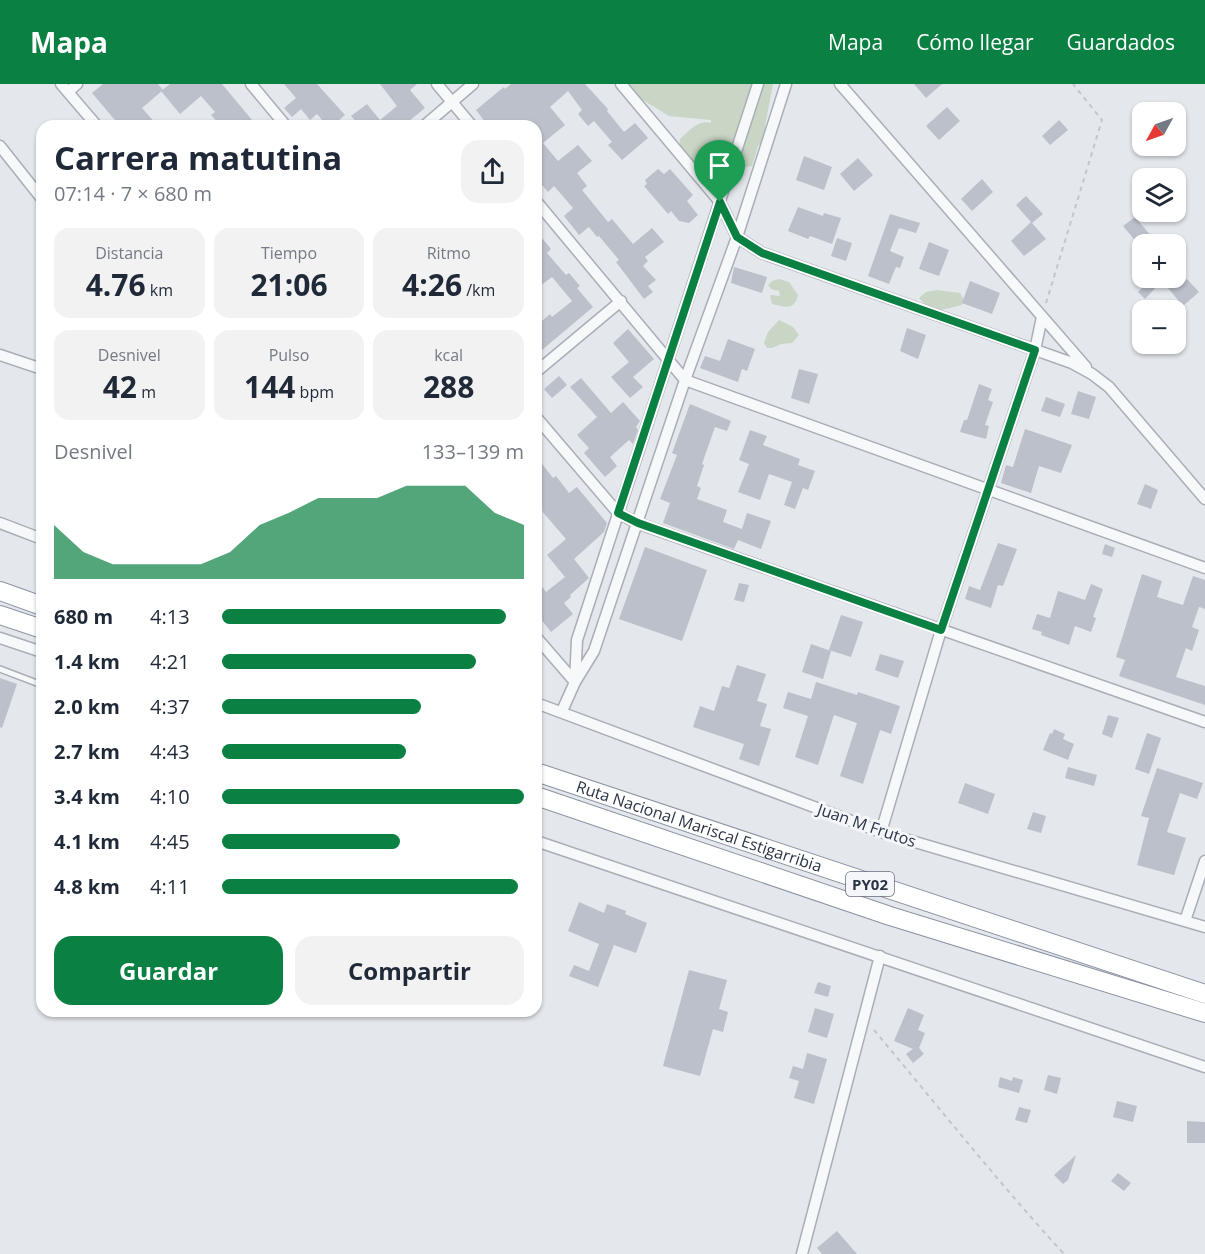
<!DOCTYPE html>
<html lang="es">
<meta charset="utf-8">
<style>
body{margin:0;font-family:"Open Sans",sans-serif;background:#f2f2f3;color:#1f2937;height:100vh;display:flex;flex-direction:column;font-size:22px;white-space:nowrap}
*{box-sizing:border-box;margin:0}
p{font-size:20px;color:#747a83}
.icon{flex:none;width:33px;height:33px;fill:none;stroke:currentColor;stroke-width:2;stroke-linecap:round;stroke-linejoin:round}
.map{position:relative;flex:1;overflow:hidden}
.drawer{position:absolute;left:36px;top:36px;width:506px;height:897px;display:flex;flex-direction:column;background:#fff;border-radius:18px;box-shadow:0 2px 4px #0004}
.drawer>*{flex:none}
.needle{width:39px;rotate:230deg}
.controls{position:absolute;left:1132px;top:18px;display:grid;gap:12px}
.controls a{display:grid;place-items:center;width:54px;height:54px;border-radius:12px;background:#fff;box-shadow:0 2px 4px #0004;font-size:30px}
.pin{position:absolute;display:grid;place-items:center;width:51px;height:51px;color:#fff;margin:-62px -26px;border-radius:50% 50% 50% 0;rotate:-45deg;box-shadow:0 0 6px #0007}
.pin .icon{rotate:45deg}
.round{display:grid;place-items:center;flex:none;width:63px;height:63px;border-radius:18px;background:#f2f2f3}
.head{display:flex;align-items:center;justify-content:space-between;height:102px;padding:0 18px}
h1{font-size:33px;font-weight:700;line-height:45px}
.stats{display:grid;grid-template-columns:repeat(3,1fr);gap:9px;height:102px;padding:6px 18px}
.stats div{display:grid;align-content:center;border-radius:15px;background:#f2f2f3;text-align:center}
.stats b{font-size:30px;font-weight:700}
.stats small{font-size:16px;font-weight:400}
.stats p{font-size:16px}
.chart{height:168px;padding:12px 18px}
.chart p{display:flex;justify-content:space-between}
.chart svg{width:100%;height:108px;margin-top:6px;fill:#0b8043;opacity:.7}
.cta{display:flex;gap:12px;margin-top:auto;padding:12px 18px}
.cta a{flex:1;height:69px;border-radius:18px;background:#0b8043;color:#fff;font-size:24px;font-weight:700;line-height:69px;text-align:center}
.cta a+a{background:#f2f2f3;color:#1f2937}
ul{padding:0 18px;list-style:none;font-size:20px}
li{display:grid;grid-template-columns:96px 72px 1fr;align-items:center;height:45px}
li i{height:15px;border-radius:8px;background:#0b8043}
header{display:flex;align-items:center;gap:36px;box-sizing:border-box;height:84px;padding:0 30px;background:#0b8043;color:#fff}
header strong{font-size:28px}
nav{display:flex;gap:33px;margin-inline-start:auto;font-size:21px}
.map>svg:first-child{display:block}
.green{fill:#c9d6c5}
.building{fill:#bbc0ca}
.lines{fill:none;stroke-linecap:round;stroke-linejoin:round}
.service-casing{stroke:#a9aeb7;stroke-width:8}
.minor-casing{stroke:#a9aeb7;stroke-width:13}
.trunk-casing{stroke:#8b94a3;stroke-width:20}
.path{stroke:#c2c5cb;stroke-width:2;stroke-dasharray:4.5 4.5;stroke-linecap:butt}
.service{stroke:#f7f8fa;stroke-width:5}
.minor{stroke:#f7f8fa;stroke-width:10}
.trunk{stroke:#fff;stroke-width:18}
.route-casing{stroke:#fff;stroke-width:12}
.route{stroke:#0b8043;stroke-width:8}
.labels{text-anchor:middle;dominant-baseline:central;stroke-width:6;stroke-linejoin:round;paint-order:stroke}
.shield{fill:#f4f6f9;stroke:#676e7b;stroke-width:1.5}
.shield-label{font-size:15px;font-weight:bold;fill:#2b3445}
.street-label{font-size:16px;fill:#2b3445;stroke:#f4f6f9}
</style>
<header>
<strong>Mapa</strong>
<nav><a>Mapa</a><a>Cómo llegar</a><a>Guardados</a></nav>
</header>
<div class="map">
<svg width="1205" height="1170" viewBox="0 0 1205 1170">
<rect width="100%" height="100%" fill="#e4e7ec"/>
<path class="green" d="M630,0H773L765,42L767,45L765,56L758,62L752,82C740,83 730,90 719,92C715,93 713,90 711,88L699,87L679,65L680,55C689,47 698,35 711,39V36L669,32L633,10Z
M779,195L789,198L798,211C794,227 785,223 772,220L770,211L780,212L779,207L771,205L768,201L772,197Z
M937,206L960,209L963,214L964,219C959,223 956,222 950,224C933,228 931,227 919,214L926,208Z
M779,236L793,243L799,251L792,259L781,260L772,264H767L764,259L768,248Z"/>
<path class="building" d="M103,0H158L163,6L142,24L158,42H134L130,37L125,42H120L92,9Z
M170,0H222L257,42H221L211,31L215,28L201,12L180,30L161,7Z
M284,0H317L345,31L332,42H327L317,30L310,36L301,25L292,33L284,24L296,14Z
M380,0H417L410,6L425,24L403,42H360L351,32L367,20L380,36L397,22Z
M511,0H585L608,25L607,27L624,48L635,39L648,54L622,76L608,61L612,58L594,37L588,42L578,30L582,26L568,7L550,23L565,41L543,59L558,77L578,61L592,77L577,89L587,102L582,106L608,138L612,135L633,160L652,144L664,158L645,173L648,177L643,182L656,196L648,202L653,208L644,215L616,178L619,176L599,152L597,153L589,143L579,151L564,132L573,124L554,102L548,108L537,95L540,93L536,87V42H488L476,26L504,3L505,5Z
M914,0H942L926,14Z
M947,23L960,37L939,56L926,42Z
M1059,36L1068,46L1050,61L1042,52Z
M804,72L832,83L824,106L796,96Z
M858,74L873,91L854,107L840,90Z
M658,85L664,90L670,85L693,111L687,117L698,131L689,139L679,137L671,127L668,130L644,102L647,100L645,96Z
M982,95L993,108L972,127L961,115Z
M1026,112L1043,130L1032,139L1046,155L1024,172L1011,157L1031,138L1016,121Z
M798,123L823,132L824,129L841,134L832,160L810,152L808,155L788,147Z
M890,130L920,139L916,149L899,144L890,167L904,173L900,184L896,183L889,200L868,192Z
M1135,133L1158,160H1138L1123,142Z
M536,147L551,165L547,169L566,191L569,189L580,202L577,204L593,223L536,271V242L550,230L552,233L572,217L552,193L540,202L536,196Z
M837,154L852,159L846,177L831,172Z
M929,158L949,166L939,192L919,185Z
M734,183L767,193L762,209L731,199Z
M1152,194H1178L1183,199L1187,195L1199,208L1183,222L1162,197L1145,215L1138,208Z
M970,197L1000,209L992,230L962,219Z
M907,244L926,251L918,275L900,267Z
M628,245L654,275L633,293L643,303L630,314L611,293L629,278L613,259Z
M728,255L755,265L747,287L742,285L738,298L700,284L705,272L720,277Z
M799,285L818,290L809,320L791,314Z
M559,292L567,301L552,314L544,305Z
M581,294L611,329L623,318L640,337L636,343L638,346L633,360L629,356L610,373L617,382L605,393L584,369L589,364L577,351L597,333L570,303Z
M979,300L992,305L988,316L993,318L985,341L989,342L986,355L960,348L964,336H967Z
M1078,307L1096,313L1089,335L1071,330Z
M1046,313L1065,320L1060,333L1041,327Z
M690,320L731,337L727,347L715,343L702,380L704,381L697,402L701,404L697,415L727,426L723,438L742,445L747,429L771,437L761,465L738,456L734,465L663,439L670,419L660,415L677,371L672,369Z
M1025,345L1072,361L1061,389L1039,382L1031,409L1001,399L1006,381L1013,383Z
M750,346L767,352L763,361L800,375L798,381L815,387L808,406L803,404L795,425L784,421L792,398L769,390L760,416L738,408L749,380L739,376Z
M536,372L553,394L556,392L569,409L577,403L607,439L604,448L574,475L589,494L570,511L571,513L564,519L573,530L551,548L536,529V495L546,508L565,493L547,471L566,455L541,426L543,425L536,416Z
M1145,400L1158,406L1151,425L1137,420Z
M998,459L1017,465L1003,502L998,501L991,524L965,515L969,502L980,506Z
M1105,460L1115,464L1112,473L1102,470Z
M645,463L707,486L682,557L619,535Z
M1142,490L1162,497L1157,513L1183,521L1193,492L1205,496V525L1199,523L1192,543L1199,546L1192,567L1186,564L1176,593L1205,602V621L1119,592L1125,576L1116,573Z
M739,499L749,501L744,518L734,516Z
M1091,500L1103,505L1093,533L1096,534L1091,548L1075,542L1069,561L1041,551L1042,548L1032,545L1037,530L1050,534L1058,507L1085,516Z
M841,531L863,538L851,573L829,566Z
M811,560L831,567L823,595L802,588Z
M880,570L904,577L898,594L875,586Z
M737,581L766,590L757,617L767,620L760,642L771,645L759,682L739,675L744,660L693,643L700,622L714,627L722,602L729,604Z
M0,594L17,600L2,644L0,643Z
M816,598L857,611L858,608L900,622L891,650L880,646L863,700L840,692L857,639L834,631L818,681L795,673L808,632L783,624L788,608L811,615Z
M1108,631L1119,634L1112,654L1102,650Z
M1054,645L1065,650L1063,655L1074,660L1068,676L1043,666L1050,649L1052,650Z
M1147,649L1161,654L1149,690L1135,685Z
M1068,683L1097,691L1094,702L1065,694Z
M1157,684L1203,699L1197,715L1180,709L1167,748L1186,754L1174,791L1137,781L1149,734L1141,732Z
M965,699L995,710L988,730L958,719Z
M1033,728L1046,732L1041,749L1027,745Z
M579,818L604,829L607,820L626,827L625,830L647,839L636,869L614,861L598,903L569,892L574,881L589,887L599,860L568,847Z
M689,886L727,896L719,925L728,928L723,948L713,945L700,992L663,982Z
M818,898L831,902L828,913L814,909Z
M815,924L834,930L827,954L808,948Z
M908,924L924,931L918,946L925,949L919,964L924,970L913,979L906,970L913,965L894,957Z
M807,969L827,975L814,1020L794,1014L799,997L789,994L793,982L803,985Z
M1048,991L1061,994L1057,1010L1044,1006Z
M1000,993L1012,997L1013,993L1023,996L1019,1009L998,1003Z
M1117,1017L1137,1022L1133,1038L1113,1033Z
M1019,1023L1031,1026L1027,1039L1015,1036Z
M1187,1037L1205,1038V1059H1187Z
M1076,1071L1068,1096L1063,1100L1054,1091Z
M1118,1089L1131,1099L1124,1107L1111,1097Z
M837,1147L857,1170H822L817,1164Z"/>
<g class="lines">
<g class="service-casing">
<path id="service" d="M0,585L42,601"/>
</g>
<g class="minor-casing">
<path id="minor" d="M61,0L97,42
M251,0L286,42
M437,0L472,42
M621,0L720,118L737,153L762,169L1072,279L1092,290L1109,303L1205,415
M840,0L1086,283
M68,8L77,0
M424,42L473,0
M0,62L42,115
M536,117L685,296L1205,484
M0,271L42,285
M536,288L621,217
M536,333L618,429L637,439L1205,638
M0,439L42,455
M536,553L575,598
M0,554L42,568
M575,598L577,556L758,0
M536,619L881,748L1205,843
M562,627L575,598L594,567L685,296L737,153L786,0
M881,748L941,546L1035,266L1042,233
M536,757L1205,983
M1185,837L1205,777
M802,1170L880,872"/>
</g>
<g class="trunk-casing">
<g id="trunk">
<path d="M0,507L42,522"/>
<path d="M0,531L42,545"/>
<path id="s1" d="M536,688L1205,910"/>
<path d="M536,712L890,832L1205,929"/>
</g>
</g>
<path class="path" d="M1046,219L1102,36L1073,0
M874,946C937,1021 998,1098 1064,1170"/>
<use href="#service" class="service"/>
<use href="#minor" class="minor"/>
<use href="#trunk" class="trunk"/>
</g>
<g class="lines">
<g class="route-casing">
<path id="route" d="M720,118L737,153L762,169L1035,266L941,546L638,439L618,429Z"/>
</g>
<use href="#route" class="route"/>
</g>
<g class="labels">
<rect class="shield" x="846" y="788" width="48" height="24" rx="4.5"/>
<g class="shield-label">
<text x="870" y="800">PY02</text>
</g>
<g class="street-label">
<text transform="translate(867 741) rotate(19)">Juan M Frutos</text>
<text stroke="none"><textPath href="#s1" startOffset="172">Ruta Nacional Mariscal Estigarribia</textPath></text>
</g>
</g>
</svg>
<div class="controls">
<a><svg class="needle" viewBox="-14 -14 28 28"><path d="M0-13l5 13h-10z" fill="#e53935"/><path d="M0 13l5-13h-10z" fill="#747a83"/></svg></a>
<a><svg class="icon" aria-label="layers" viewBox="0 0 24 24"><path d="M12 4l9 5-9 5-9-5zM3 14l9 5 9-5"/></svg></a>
<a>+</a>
<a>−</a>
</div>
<div class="pin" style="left:720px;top:118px;background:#1e9e55"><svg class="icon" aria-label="arrive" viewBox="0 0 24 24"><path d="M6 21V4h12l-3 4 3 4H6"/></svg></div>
<section class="drawer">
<div class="head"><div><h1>Carrera matutina</h1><p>07:14 · 7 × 680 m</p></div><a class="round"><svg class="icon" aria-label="share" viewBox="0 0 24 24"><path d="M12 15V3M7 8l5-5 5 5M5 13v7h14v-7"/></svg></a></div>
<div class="stats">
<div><p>Distancia</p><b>4.76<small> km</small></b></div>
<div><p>Tiempo</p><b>21:06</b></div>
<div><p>Ritmo</p><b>4:26<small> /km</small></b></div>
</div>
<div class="stats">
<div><p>Desnivel</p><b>42<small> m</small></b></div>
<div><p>Pulso</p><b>144<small> bpm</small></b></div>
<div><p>kcal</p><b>288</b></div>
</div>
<div class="chart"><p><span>Desnivel</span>133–139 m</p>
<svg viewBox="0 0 160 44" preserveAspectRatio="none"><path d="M0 44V22L10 33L20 38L30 38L40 38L50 38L60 33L70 22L80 17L90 11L100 11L110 11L120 6L130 6L140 6L150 17L160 22V44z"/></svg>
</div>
<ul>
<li><b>680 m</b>4:13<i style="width:94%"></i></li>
<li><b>1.4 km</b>4:21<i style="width:84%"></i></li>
<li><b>2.0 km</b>4:37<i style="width:66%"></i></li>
<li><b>2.7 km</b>4:43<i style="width:61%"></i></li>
<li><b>3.4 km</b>4:10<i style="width:100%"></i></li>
<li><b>4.1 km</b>4:45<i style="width:59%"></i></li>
<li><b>4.8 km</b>4:11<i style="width:98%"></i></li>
</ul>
<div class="cta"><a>Guardar</a><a>Compartir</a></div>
</section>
</div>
